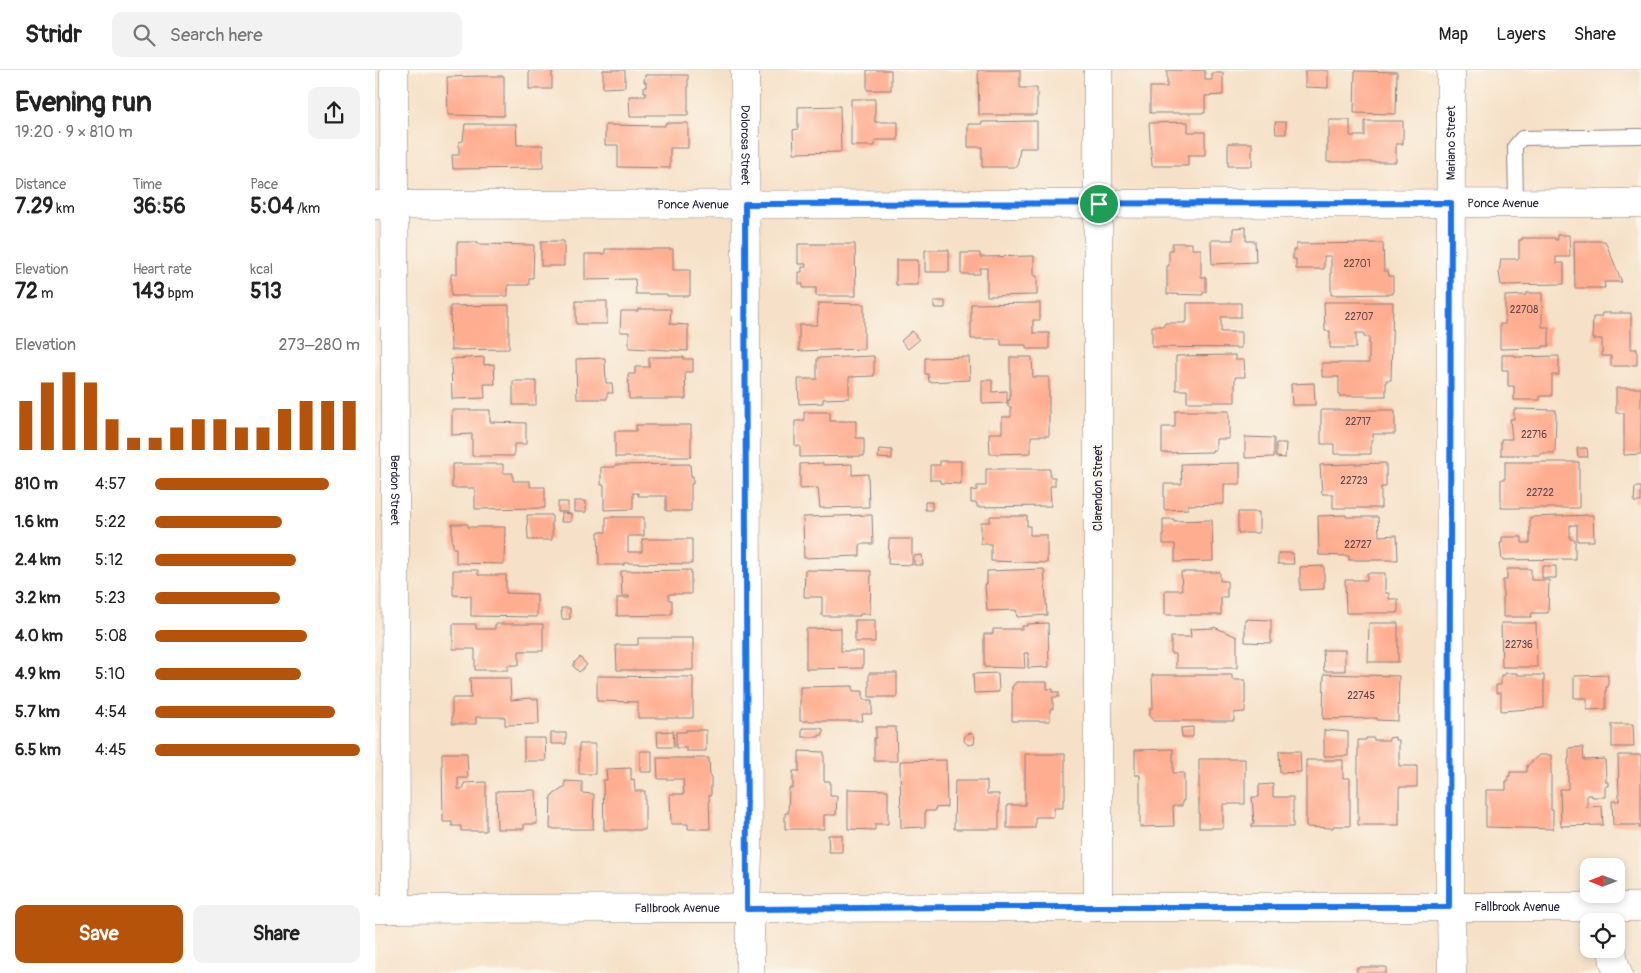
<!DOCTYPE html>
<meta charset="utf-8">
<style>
body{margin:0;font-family:Pangolin,sans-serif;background:#f2f2f2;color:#222;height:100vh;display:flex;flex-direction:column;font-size:19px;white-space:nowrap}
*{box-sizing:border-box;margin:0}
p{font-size:16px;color:#767676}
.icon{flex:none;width:28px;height:28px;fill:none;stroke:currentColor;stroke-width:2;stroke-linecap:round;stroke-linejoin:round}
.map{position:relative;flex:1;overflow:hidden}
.side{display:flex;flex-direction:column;background:#fff;width:375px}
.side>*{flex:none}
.needle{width:32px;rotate:270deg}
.controls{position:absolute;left:1205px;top:788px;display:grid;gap:10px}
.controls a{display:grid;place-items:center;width:45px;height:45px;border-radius:10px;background:#fff;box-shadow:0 2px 8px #0003;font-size:25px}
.pin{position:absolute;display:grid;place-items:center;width:42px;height:42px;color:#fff;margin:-21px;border:2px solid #fff;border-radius:50%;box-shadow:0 1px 5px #0007}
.round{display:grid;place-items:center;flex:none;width:52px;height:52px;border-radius:10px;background:#f2f2f2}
.overview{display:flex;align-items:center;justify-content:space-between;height:85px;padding:0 15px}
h1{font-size:28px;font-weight:700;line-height:38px}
.metrics{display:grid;grid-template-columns:repeat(3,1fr);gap:8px;height:85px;padding:5px 15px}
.metrics div{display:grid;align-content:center}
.metrics b{font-size:21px;font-weight:700}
.metrics small{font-size:14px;font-weight:400}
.metrics p{font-size:14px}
.chart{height:140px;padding:10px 15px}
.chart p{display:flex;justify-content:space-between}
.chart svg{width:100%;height:90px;margin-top:5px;stroke:#b45309;stroke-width:6}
.action{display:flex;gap:10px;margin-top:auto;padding:10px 15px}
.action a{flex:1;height:58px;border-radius:10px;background:#b45309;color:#fff;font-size:20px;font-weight:700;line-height:58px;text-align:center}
.action a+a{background:#f2f2f2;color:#222}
ul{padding:0 15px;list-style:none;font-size:16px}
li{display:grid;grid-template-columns:80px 60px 1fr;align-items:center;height:38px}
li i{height:12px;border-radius:6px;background:#b45309}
header{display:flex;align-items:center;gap:30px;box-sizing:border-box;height:70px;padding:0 25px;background:#fff;border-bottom:1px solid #e0e0e0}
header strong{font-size:24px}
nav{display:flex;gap:28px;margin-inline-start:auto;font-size:18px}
.search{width:350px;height:45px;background:#f2f2f2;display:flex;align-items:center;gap:12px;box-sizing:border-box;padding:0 18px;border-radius:10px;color:#767676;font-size:19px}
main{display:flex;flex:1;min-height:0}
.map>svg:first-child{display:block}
.building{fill:#ffad90}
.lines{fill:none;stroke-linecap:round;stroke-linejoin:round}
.service-casing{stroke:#8c8282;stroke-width:16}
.minor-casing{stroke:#8c8282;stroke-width:29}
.secondary-casing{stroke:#8c8282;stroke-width:29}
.service{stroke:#fff;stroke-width:14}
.minor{stroke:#fff;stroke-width:28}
.secondary{stroke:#fff;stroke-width:28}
.route-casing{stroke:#fff;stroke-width:10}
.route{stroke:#1a73e8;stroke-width:6}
.labels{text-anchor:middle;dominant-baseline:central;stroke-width:4.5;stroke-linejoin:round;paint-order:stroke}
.number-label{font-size:10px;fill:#594550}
.street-label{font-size:12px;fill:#22223b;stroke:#fbf7ec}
</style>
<header>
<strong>Stridr</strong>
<div class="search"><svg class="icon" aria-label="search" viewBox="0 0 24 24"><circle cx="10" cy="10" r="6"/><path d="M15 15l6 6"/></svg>Search here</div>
<nav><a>Map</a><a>Layers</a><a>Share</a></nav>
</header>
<main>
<section class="side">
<div class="overview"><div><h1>Evening run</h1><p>19:20 · 9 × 810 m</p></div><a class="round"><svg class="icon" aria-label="share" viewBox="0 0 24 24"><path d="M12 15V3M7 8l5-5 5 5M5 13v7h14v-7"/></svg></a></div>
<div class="metrics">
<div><p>Distance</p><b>7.29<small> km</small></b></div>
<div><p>Time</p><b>36:56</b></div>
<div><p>Pace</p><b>5:04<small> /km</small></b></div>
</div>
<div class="metrics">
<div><p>Elevation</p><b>72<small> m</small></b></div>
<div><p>Heart rate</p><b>143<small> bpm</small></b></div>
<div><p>kcal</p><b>513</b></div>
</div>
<div class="chart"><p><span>Elevation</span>273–280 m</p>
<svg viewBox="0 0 160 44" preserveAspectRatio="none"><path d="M5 44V20M15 44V11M25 44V6M35 44V11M45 44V29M55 44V38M65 44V38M75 44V33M85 44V29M95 44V29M105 44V33M115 44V33M125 44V24M135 44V20M145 44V20M155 44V20"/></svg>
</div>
<ul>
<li><b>810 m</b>4:57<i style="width:85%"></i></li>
<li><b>1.6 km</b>5:22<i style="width:62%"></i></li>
<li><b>2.4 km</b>5:12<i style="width:69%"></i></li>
<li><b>3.2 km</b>5:23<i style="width:61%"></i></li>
<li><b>4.0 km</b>5:08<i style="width:74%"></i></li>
<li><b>4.9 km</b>5:10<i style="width:71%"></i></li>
<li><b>5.7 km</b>4:54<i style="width:88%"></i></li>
<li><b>6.5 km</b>4:45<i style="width:100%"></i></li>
</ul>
<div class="action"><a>Save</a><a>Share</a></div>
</section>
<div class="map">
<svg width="1266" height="903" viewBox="0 0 1266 903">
<rect width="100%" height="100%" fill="#fbf7ec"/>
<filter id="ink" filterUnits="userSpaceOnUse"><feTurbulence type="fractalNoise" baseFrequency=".02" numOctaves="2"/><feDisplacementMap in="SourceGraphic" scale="10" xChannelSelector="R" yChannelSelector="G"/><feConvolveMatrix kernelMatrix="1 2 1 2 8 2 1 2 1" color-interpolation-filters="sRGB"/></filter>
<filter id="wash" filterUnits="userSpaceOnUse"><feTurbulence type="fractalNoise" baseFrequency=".0096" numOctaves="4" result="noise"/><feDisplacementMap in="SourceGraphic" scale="20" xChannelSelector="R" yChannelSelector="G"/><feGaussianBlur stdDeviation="1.12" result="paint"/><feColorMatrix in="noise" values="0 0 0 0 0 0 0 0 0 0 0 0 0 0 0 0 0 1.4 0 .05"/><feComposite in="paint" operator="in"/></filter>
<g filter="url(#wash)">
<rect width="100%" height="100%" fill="#f6e1c8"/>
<g id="blocks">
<path class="building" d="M154,0H177V19H154Z
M228,0H250V17L228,18Z
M492,0H516V20H492Z
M603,0H645V18H662V45H604Z
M792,0H830V10H837V3H848V25L830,26V43H775V17H792Z
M930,0H953V18L930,17Z
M980,1L1022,2L1021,44L979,43Z
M270,5H313V45H271V47H255L254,26H271V22H269V17H271V12H269Z
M110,6H129V46L73,45L72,7Z
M476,29H500V52H523V70H500V76H476Z
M465,36L466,82L419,83L418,60L423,59V37Z
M954,50H975V66H990V51H1028V74H1021V92H952V68H954Z
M662,51V78H645L642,97H607V77H593V54H607V52Z
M813,52V62H830V85H813V96H777L774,53Z
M900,52H911V64H901Z
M290,53H313V78H295V98L243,97V75H230V55L290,56Z
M90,54H141L142,75H168V98L78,99L77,85H84V72L88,71Z
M853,73H877V96H853Z
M871,157V171H880L881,192L837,194L836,170H858V158Z
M1182,165H1194L1195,187H1181V193H1189V214L1126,215L1124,202L1126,189H1144V170H1147V168H1180V170H1183Z
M166,171H189V196H166Z
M1199,171H1230L1247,212H1229L1230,218H1200Z
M82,172H103V174L159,175L158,208H154V215H133V226H76V204H82Z
M797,173H817V179H826V207H831V222H828V225L792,224V196H794V180H797Z
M1008,173L1009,201H1013L1014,206H1018V224L956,225V186H949V199H921V189H918V180H921V174Z
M423,174H480L481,226H441V218H428V214H424V202H427V197H431V194H423Z
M230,179H298V200H315V226H292V224H261L260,209L210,210V184H230Z
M550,180H574V202H550Z
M586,183H605V187L659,186V206H662V225L612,226V198H605V204H586Z
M521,190H543V215H521Z
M1151,223H1167V257H1174V276H1168V278L1125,279V254H1130V226L1151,225Z
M201,231H232V254H201Z
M559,231H570V238H559Z
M949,232H1018L1016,310H1011V326H964V307H947V293H994V267H989V263H981V278H955V261H950Z
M444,233L489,234V279L424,281V255H442Z
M665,233V250H658V263H674V279H651V275H626V269H596V234Z
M812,233H866V247H846V262H866V278L777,277V256H789V253H810V251H812Z
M134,235V279L76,280L75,236Z
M263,239H296L295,254L313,255V281L254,278V262H245L246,241H263Z
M1227,243H1256V279H1262V295H1256V296H1236V286H1227V269H1217L1218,247H1226Z
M537,261L544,270L533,279L526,271Z
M860,285V290H869L870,307H860V332H812V320H801V286Z
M1127,285H1140V287L1184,286V305H1177V326H1165V330H1139V316H1133V300H1127Z
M499,286V306L474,307V328L448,329V333L424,334L423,309H442V288Z
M109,287V295L119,294L120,314H109L110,328L77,329L76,289Z
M274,287H309V289H318V302H310L311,329H254L253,304H260V297H274Z
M594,287L595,310L554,312L553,304H550V288Z
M635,287H657L658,307H674V366H656V383L615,384L614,363H627V347H636V337H633V330H635Z
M230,288L231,313H237L238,323H232V329H202L201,289Z
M607,310H617V322L632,321V333L609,334L607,332Z
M138,311H161V335H138Z
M939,313L940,335H917L916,314Z
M1241,318H1266V384L1249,385V343H1241Z
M1139,339L1181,340L1180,383H1165V385H1126V369H1137L1135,349H1139Z
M77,340H115V352L151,353V374H139V386H97V364L77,365Z
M946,340H1020V364H998V370H996V384H959V374H946Z
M800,341H854V369H841V380H837V382L787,383V357H800Z
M429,342H455V351H481V368H489V386L425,387V376H420V351H429Z
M261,355H316V387H240V361H261Z
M870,367L899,368V387L870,388Z
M901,373H911L910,388L901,387Z
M1202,378H1212L1213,387H1203Z
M504,379L517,380V389L503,388Z
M565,391H586V414L565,413V410H555V395H565Z
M1130,392H1204V438H1126V409H1130Z
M448,393V395L477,394V405L493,404L494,437L445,438L443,418L425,419V394Z
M865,393V414H849V434L813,435V439L789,440V414H807L806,394Z
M1011,393V417H1006V438H958V424H947L945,395Z
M77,394H128V403H138V411H155V417H170V438L100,439V418H77Z
M315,394L316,406H318V414H316V441H291V426H263V423H258V439L229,440V415H226V397H240V395Z
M611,399H675V407H680V416H675L676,436L602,437V433H596V421L602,420V416H611Z
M1260,417H1266V432H1259Z
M199,431H211V442H199Z
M183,432H193V442H183Z
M550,432H557V440H550Z
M863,442H884V463H863Z
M187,443L196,444V452H186Z
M152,445H177V470H153Z
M497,445L498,474H485V486L429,488L428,447Z
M971,445V447H1003L1004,466L1022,465L1023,490H974V486L944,485L943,446Z
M1218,445L1219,471H1202V455H1195V469H1200V489L1127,490L1125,473H1127V467H1147V473H1155V447Z
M615,446H652V456H655V465H672V493L616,491V474H606V452H615Z
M231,447H269V466H253V482H267V469H317V494L249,493V495H224L223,462H231Z
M788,449H799V451L837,450L838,491L800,492V474H788Z
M77,454H93V457H130L129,494L81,493V478H78V473H77Z
M514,469H537V495L513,494Z
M903,483H918L919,494H903Z
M547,485L548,495H539V486Z
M949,496V519L925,520V497Z
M1167,496H1181V508H1167Z
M669,499L672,545L642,547L641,540L612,541L610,514H612V501Z
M1132,499H1156V510H1174L1173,543H1157L1156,547H1128V510H1132Z
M78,500H103V505H131V523L162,524V547L96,546V526L78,525Z
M316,500V524H294V530H297V544H294V545L242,546V528H254V526H247L246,501Z
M430,500L496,501L495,544H485V546H447V527H429Z
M806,502H845V511H852V527H846V545H790V520H807Z
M992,503H1010V523H1014V529H1023V543H971L970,510H992Z
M186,538H195V549H187Z
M870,549L896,550V573L870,572Z
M480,550H500V572H480Z
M673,553L674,597L653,598V583H649L650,598L609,597V564H618V559H647V556H652V554Z
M994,553H1023V592H993Z
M1126,553H1161L1162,597H1127Z
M78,554H101V559H120V554H168V581H144V595H133V600H100V579H78Z
M839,557L862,567V598H801V584H796V567H816L815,559L839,558Z
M466,558V581H488V598L431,599V559Z
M263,568H318V600H242L241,575H263Z
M948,580H970V601H949Z
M205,587L212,595L204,602L199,597V593Z
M494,603H522V627H494Z
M623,603L624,622L599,623L598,604Z
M1130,603H1142V605H1169V638L1126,641V623H1121V615H1126V605H1130Z
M949,604L1024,606L1023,651L1002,650V648L948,649Z
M777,605H857V610H870V642L859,643V651H778L777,647H775V638H778Z
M1233,605V617H1231V639L1212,640V628H1199V606Z
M222,606L318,607V648H263V632L222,631Z
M95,608H135L136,630L156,628V629H163L164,654L130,655V647H101V654H77V628H96Z
M641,612H672V619H678V622H684V627H678V639H675V651H637V617Z
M478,616V621H488V630H497V644H487L488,651H425V617Z
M1237,654H1258L1259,677H1237Z
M501,657H521L522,691H499V668H501Z
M818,657V667H807L806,658Z
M427,658H444L448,659V665H444V667H427Z
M311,660H331V681H311V678H301V662H311Z
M949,660L973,662V686H949Z
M298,661L299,677H283L282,662Z
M176,663H191V674H176Z
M596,663L600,667L599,674L593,675L589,671L590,665Z
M1020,667V670H1024V696H1042V717H1024V755H983V670H991V668H999V670H1014V668Z
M149,668H170L171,691H149Z
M204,674H220V704H204Z
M1208,677L1209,690L1230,689L1231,712H1233V716H1230V727H1217V725H1212V737L1227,736L1228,755L1186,756L1185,719H1193V689H1194V678Z
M798,679V703H809V731H807V736H798L799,756L765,757V705H760V680Z
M265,681H277V702H265Z
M424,681L449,682V711H455V726H462L461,745H449V759H410V743H413L414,718H418V701H424Z
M904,681H925L926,702L905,703Z
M67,683H92L93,708H83V719H89V713L111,712V761H86V756H77V752H68Z
M650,684H690V730H688V738H679V747H660V758H632V735H650Z
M1164,685H1176V740H1178V759L1111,757V720H1131V711H1133V706H1135V702H1152V696Z
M1243,685H1266V758H1264V755H1238L1237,731H1244Z
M282,688H334L335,707H336V725H334L335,759H313V754H296L295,724H309L308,709H283Z
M824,689H870V734H848V758H824Z
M571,690L572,737L560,738V741H550V757L526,758L525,691Z
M931,690H968V708H975V756H958V758L931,757Z
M256,698V710L259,709L260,721H270V760H229L228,710H232L231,699Z
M190,711L207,712V723L219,724L218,759H175L176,726L190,717Z
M580,711H612V724H624V759H579Z
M898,714V727H918V757H877V754H879L877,727H884V715Z
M473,719L513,720V754H500V760L473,759Z
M161,720L162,754H149V759H122L121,721Z
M453,765H467V782H454Z
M982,897H1011V903H982Z"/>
</g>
</g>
<g filter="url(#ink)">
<use href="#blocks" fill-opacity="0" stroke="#8c8282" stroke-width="1"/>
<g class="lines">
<g class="service-casing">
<path id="service" d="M1141,133L1140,76L1147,68L1266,66"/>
</g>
<g class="minor-casing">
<g id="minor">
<path id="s1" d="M19,0L21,839"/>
<path id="s2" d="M370,0L373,784L371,839"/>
<path id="s3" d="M0,135L1266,133"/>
<path d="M723,837V0"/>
<path id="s4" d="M1075,837L1076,0"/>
<path d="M1076,837L1077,903"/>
<path d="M375,839V903"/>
<path d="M1237,879L1239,892L1243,903"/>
</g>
</g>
<g class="secondary-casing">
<g id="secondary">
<path id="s5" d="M0,839L723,837H1266"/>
</g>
</g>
<use href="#service" class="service"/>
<use href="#minor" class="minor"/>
<use href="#secondary" class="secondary"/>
</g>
</g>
<g class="lines" filter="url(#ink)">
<g class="route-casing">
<path id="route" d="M1076,133L1074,837H582L372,839L370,134Z"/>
</g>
<use href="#route" class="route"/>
</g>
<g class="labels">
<g class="number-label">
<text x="982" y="194">22701</text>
<text x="1149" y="240">22708</text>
<text x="984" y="247">22707</text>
<text x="983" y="352">22717</text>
<text x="1159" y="365">22716</text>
<text x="979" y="411">22723</text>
<text x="1165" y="423">22722</text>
<text x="983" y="475">22727</text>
<text x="1144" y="575">22736</text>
<text x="986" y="626">22745</text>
</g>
<g class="street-label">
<text stroke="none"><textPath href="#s2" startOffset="75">Dolorosa Street</textPath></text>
<text stroke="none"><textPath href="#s4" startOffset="764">Mariano Street</textPath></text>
<text stroke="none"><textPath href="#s3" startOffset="1128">Ponce Avenue</textPath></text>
<text stroke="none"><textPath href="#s3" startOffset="318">Ponce Avenue</textPath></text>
<text transform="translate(723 418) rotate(-90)">Clarendon Street</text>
<text stroke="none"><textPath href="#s1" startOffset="420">Berdon Street</textPath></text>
<text stroke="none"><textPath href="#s5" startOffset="1142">Fallbrook Avenue</textPath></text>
<text stroke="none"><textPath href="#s5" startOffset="302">Fallbrook Avenue</textPath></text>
</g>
</g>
</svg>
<div class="controls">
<a><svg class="needle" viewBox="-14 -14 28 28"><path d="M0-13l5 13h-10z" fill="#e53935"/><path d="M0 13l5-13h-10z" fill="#767676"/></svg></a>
<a><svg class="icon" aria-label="locate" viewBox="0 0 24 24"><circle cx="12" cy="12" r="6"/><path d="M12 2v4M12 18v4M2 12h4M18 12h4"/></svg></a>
</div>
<div class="pin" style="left:724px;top:134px;background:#1e9e55"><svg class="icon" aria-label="arrive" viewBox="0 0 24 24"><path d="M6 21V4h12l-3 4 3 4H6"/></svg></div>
</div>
</main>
